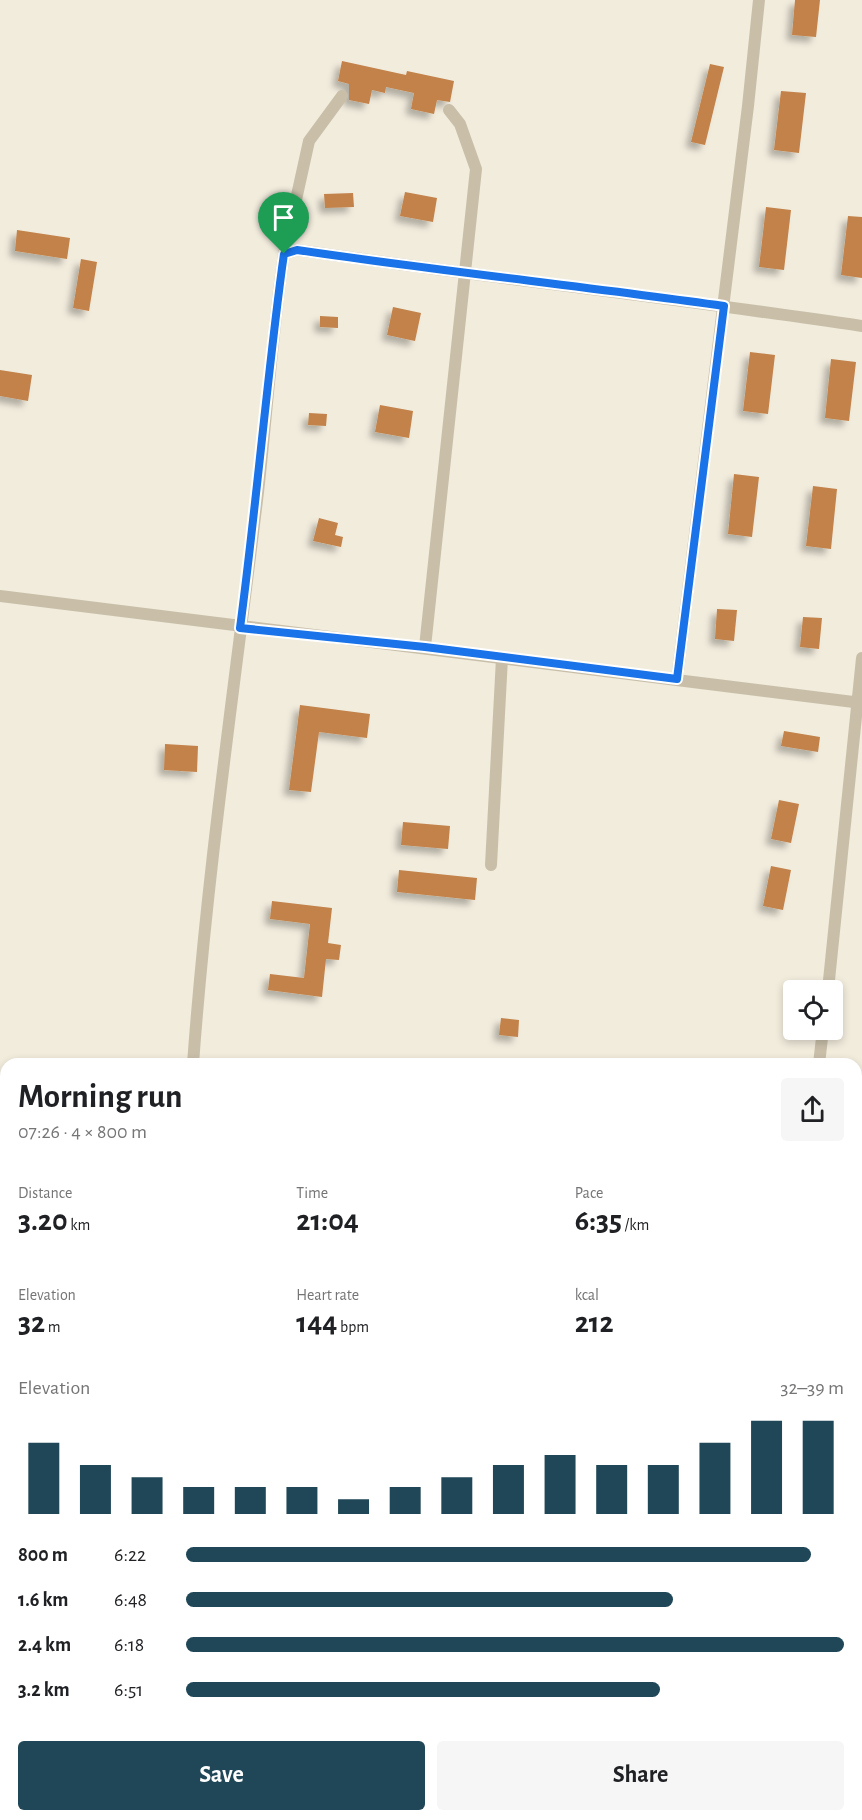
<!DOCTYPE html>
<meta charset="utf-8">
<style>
body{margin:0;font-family:"Alegreya Sans",sans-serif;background:#f6f6f6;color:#202124;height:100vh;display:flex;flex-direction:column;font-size:22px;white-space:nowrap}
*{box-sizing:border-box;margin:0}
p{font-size:20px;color:#757577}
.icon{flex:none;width:33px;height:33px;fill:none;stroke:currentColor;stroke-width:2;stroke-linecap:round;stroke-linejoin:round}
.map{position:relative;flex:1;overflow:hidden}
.drawer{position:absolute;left:0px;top:1058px;width:862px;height:764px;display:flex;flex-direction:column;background:#fff;border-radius:18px 18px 0 0;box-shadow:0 3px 9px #0003}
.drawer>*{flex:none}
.fabs{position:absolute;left:783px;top:980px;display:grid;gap:12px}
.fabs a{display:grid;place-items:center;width:60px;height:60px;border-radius:6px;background:#fff;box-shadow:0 3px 9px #0003;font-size:30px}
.pin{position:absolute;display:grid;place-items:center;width:51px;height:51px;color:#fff;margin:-62px -26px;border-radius:50% 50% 50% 0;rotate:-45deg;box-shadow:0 0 6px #0007}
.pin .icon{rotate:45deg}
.round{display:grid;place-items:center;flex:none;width:63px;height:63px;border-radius:6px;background:#f6f6f6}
.headline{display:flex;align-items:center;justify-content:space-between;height:102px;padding:0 18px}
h1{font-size:33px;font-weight:600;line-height:45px}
.metrics{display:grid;grid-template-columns:repeat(3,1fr);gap:9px;height:102px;padding:6px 18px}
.metrics div{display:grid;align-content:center}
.metrics b{font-size:30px;font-weight:600}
.metrics small{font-size:16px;font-weight:400}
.metrics p{font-size:16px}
.chart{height:168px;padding:12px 18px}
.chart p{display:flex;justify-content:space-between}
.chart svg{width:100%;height:108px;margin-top:6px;stroke:#1f4757;stroke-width:6}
.cta{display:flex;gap:12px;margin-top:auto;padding:12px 18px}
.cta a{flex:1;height:69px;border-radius:6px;background:#1f4757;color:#fff;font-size:24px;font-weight:600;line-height:69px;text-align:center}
.cta a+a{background:#f6f6f6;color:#202124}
ul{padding:0 18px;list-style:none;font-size:20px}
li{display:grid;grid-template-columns:96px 72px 1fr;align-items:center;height:45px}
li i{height:15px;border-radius:8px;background:#1f4757}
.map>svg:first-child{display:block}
.building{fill:#c2824a;filter:url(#shadow)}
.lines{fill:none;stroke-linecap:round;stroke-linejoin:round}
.minor{stroke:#c9bfa9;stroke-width:12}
.route-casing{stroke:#fff;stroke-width:12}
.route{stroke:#1a73e8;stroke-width:8}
</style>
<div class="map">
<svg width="862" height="1820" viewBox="0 0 862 1820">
<defs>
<filter id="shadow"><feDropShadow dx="-5.5" dy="5.5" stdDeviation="3" flood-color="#0004"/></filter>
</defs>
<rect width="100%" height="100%" fill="#f2ecdd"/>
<path class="building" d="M795,0H820L816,37L792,35Z
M342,61L406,75L407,71L454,81L450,102L437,100L434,114L411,109L414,93L386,87L385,93L372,90L369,104L349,100V84L338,81Z
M710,64L724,67L705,145L691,142Z
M781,91L806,93L799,153L774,150Z
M405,192L437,198L433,222L400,216Z
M353,193L354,207L325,208L324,194Z
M766,207L791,210L784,270L759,267Z
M848,216L862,217V278L841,275Z
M17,230L70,238L67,259L15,251Z
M81,259L97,262L89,311L73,308Z
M393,307L421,313L415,341L387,335Z
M320,316L338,317V328L320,327Z
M750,352L775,355L768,414L743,411Z
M831,359L856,362L849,421L825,418Z
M0,370L32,375L28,401L0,396Z
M380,405L413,411L409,438L375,432Z
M309,413L327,414L326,426L308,425Z
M734,474L759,477L752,537L728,534Z
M813,486L837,489L831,549L806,546Z
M319,518L338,523L335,535L343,537L341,547L313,541Z
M717,609L737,610L734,641L715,639Z
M803,617L822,618L819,649L800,647Z
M300,705L370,714L367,738L319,732L311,792L289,790Z
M784,731L820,737L818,752L781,746Z
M165,744L198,746L197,772L164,770Z
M779,800L799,804L791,843L771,839Z
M403,822L450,826L448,849L401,845Z
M771,866L791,870L783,910L763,906Z
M399,870L477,878L475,900L397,892Z
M272,901L332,908L328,943L341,945L339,960L326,959L322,997L268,990L270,974L304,978L310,924L270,919Z
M501,1018L519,1020L518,1037L499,1035Z"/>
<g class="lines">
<path class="minor" d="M284,254L309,141L342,96
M0,596L862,703
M425,647L476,169L460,124L449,110
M677,679L748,106L759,0
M491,865L502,658
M828,990L862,658
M193,1064C207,872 235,683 258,492C267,413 272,333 284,254L297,250C485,277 674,298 862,326
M819,1064L823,1029
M0,1365L6,1366
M856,1735L862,1734
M675,1820L676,1815"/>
</g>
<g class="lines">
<g class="route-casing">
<path id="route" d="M297,250C439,271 582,286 724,306L677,679L425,647L240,628C256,508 266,388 282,268L284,254Z"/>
</g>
<use href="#route" class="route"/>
</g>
</svg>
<div class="fabs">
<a><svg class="icon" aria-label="locate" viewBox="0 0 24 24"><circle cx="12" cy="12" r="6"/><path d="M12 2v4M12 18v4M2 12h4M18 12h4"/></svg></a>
</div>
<div class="pin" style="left:284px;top:254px;background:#1e9e55"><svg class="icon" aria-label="arrive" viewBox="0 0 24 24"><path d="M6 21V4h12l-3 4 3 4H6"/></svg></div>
<section class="drawer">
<div class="headline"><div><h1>Morning run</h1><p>07:26 · 4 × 800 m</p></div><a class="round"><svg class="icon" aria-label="share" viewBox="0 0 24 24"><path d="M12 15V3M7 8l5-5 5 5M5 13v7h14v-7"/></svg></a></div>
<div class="metrics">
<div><p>Distance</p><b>3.20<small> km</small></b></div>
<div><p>Time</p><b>21:04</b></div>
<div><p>Pace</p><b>6:35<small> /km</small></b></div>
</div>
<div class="metrics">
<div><p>Elevation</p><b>32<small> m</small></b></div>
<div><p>Heart rate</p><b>144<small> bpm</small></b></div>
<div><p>kcal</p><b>212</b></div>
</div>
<div class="chart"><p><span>Elevation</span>32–39 m</p>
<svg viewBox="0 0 160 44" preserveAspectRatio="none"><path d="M5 44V15M15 44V24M25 44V29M35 44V33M45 44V33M55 44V33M65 44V38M75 44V33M85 44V29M95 44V24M105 44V20M115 44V24M125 44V24M135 44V15M145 44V6M155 44V6"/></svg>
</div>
<ul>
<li><b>800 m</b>6:22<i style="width:95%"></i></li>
<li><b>1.6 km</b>6:48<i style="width:74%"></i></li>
<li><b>2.4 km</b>6:18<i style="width:100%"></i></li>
<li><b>3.2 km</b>6:51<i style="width:72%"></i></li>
</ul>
<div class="cta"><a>Save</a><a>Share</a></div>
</section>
</div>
